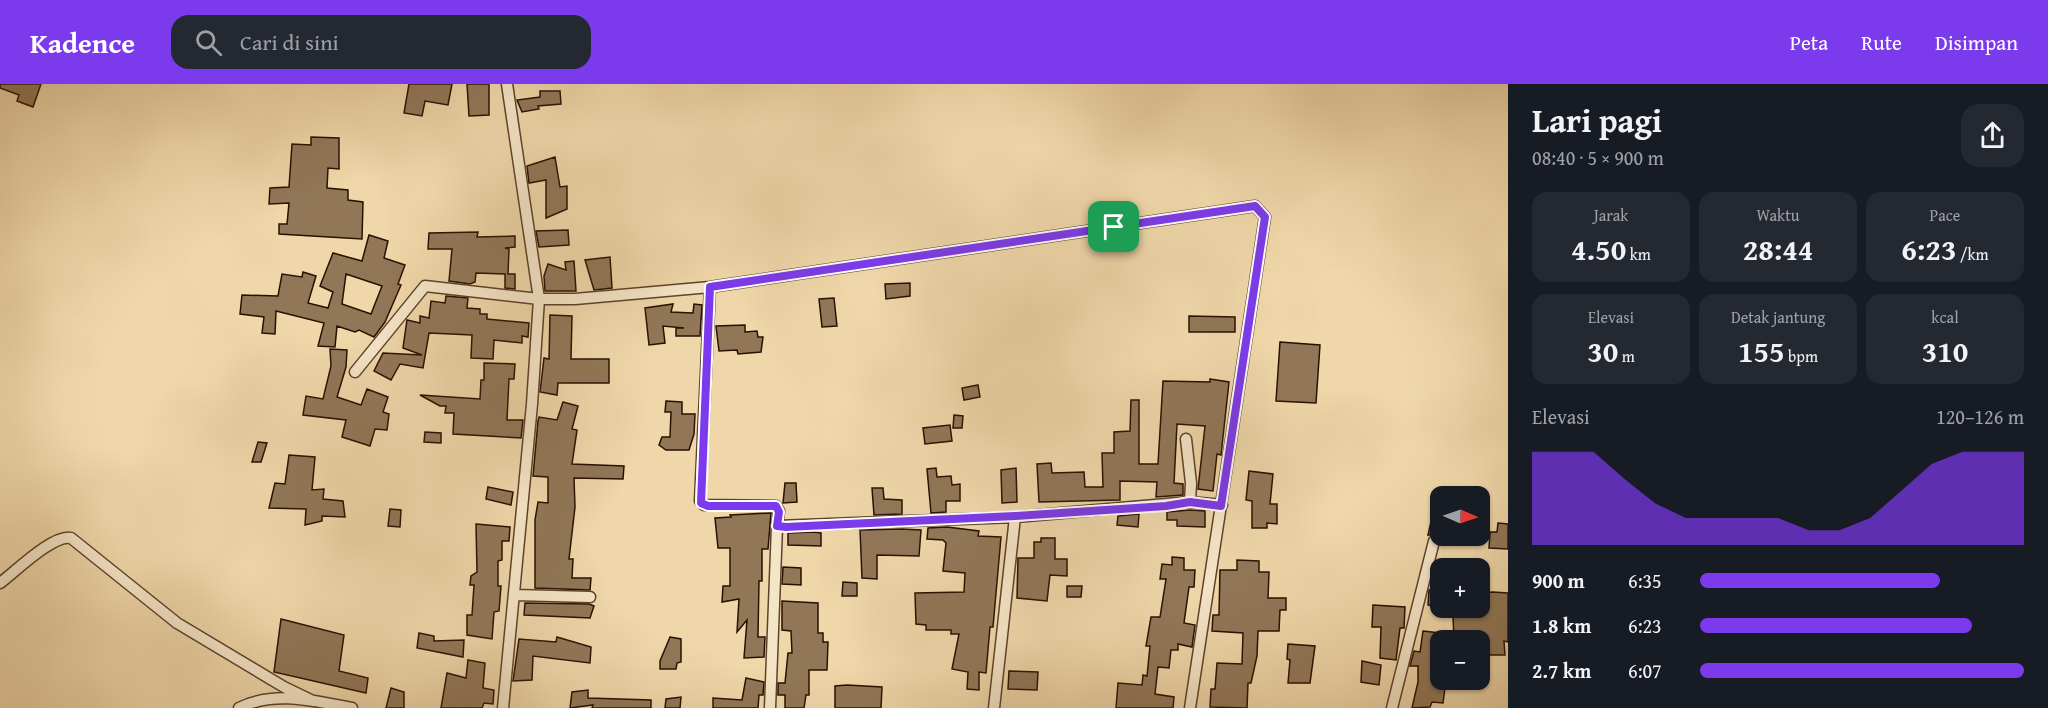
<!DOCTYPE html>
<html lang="id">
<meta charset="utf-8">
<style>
body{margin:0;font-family:"Gentium Book Plus",serif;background:#242831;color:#f1f3f6;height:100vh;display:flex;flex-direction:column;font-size:22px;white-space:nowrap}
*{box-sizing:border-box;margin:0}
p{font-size:20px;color:#9ea1a6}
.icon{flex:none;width:33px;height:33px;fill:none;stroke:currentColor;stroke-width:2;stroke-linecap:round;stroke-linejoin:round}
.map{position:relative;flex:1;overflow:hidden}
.side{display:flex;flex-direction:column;background:#171b24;width:540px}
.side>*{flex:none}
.needle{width:39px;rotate:92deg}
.controls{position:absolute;left:1430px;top:402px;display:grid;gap:12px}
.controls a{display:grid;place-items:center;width:60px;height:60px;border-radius:12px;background:#171b24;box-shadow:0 2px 4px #0004;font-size:30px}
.pin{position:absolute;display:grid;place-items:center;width:51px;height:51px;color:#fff;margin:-26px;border-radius:12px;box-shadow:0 3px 9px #0006}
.round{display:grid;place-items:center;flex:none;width:63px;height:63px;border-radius:18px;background:#242831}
.overview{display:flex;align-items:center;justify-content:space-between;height:102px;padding:0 24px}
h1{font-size:33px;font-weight:600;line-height:45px}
.figures{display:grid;grid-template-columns:repeat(3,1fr);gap:9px;height:102px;padding:6px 24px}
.figures div{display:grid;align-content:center;border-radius:15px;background:#242831;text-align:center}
.figures b{font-size:30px;font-weight:600}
.figures small{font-size:16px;font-weight:400}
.figures p{font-size:16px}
.chart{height:168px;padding:12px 24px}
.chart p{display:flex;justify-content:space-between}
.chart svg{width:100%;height:108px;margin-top:6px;fill:#7c3aed;opacity:.7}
ul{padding:0 24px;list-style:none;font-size:20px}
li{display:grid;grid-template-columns:96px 72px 1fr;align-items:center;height:45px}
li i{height:15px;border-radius:8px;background:#7c3aed}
header{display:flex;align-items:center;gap:36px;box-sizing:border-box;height:84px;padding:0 30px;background:#7c3aed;color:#fff}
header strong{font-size:28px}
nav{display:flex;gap:33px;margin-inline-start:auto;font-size:21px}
.search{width:420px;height:54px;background:#242831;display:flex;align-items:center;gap:15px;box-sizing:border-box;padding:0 21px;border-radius:18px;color:#9ea1a6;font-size:22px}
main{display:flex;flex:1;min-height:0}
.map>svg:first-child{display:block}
.building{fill:#917758;stroke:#2b1001;stroke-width:1.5;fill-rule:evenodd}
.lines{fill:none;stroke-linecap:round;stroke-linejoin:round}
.street-casing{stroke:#5c422b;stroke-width:13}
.street{stroke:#f5e5c7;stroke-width:10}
.route-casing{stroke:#fff;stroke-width:12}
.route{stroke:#7c3aed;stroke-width:8}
</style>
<header>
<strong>Kadence</strong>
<div class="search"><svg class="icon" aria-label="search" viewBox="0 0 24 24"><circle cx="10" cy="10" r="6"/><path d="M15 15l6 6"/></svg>Cari di sini</div>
<nav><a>Peta</a><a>Rute</a><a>Disimpan</a></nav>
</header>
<main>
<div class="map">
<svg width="1508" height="624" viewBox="0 0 1508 624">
<rect width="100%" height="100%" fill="#efd7a9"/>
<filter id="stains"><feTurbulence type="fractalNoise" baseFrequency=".00333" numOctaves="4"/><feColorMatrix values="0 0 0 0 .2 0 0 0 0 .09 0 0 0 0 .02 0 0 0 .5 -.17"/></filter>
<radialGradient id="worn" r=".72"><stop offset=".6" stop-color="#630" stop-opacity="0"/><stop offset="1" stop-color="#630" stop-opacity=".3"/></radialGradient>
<path class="building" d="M0,0H41L33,23L17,17L19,11L0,4Z
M409,0H452L448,21L425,17L422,32L404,29Z
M467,0H489V31L469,32Z
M540,7H560L561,20L538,22L539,25L522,28L517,16L540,13Z
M311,53L339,54V85L328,84L327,104L348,106V116L363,118L362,155L279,150V140H287L289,119L269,120L270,104L289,103L292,60L311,61Z
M555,73L560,103L567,102V125L546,134V96L529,99L527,82Z
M568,146L569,161L539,163L536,147Z
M478,148L477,153L515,152V163L505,164L509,165L508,190H515V205L505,204V190L476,189L475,198L470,200L449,197L452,165H428L429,149Z
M369,151L388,157L384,174L405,181L398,200L401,201L385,238L374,253L359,246L355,248L337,242L335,263L318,262L324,239L276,227L275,250L262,249L264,233L240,230L242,211L278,212L282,190L302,193L303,188L316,192L308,219L328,224L333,208L320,202L333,169L362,177ZM346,190L382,202L371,230L342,220Z
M610,173L612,204L594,206L585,176Z
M574,177L576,207H545L544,192L548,180L566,186L565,178Z
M910,199V212L886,215L885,200Z
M446,212L468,214L467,224L480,225V230H487V235L529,239L528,253L522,252V259L494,256L493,275L471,274L472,251L429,249L423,284L400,280L391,296L374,287L383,269L422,271L403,264L407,236L420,239V232L429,234L431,217L445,219Z
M834,214L837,242L822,243L819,215Z
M673,220L671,228L693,229L694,220L702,221L700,252H676V244H684L663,242L665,259L649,261L645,224Z
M550,231L572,232L571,275H609V299H558L557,311L540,308L544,274L549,275Z
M1189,232L1235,233V248H1189Z
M745,241V248L757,247L758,253H763L761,268L738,270L737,266L719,267L716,242Z
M1280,258L1320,261L1316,319L1276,317Z
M330,265L347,266L346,283L337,313L361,321L367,305L388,313L383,328L389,330L387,346L375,345L370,362L342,353L346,336L303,331L306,312L323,315L331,282Z
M484,279L515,280L514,295H509L507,336H523L521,354L453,350L454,329H445L446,322H440L420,311L480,315L481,296H484Z
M1210,295L1229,298L1221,371L1217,370L1213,407L1198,405L1205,342L1177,340L1174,399L1183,400V411L1156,413L1157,398L1120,397V416L1039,418L1037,380L1051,379L1052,389L1084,388L1085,403H1103L1102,369H1114V348L1130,347L1131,316H1139V380H1158L1163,297L1210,298Z
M978,301L980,313L964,316L962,304Z
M666,317L682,318V330H695L694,350L689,366H666L659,361L662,353H670L671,328H665Z
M563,318L578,322L572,345L577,346L572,380L624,382L623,395L574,394L575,423L569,475H573L572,494H591L590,506L535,504V436L538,418L548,419V393L533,392L538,337L539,333L557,336Z
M954,331L963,332L962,344H953Z
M950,341L952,357L925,360L923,344Z
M425,348L441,349V359L424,358Z
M258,358L267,359L261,378H252Z
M289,371L315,373L312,406L324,405L323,415L343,417L345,433L322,432V437L305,441L306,425L269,424L275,399L285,400Z
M936,384L937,393L951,392L952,401L960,400V417H946V428L931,429L927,385Z
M1016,384L1017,418L1002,419L1001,386Z
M1249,387L1273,390L1270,420H1277V440L1267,439V444H1252V417L1246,416Z
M785,399H796L797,418L783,419Z
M488,403L513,408L511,421L486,415Z
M872,404H883L884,415L902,416V430L874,431Z
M390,425L401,426L400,443L388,442Z
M1190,426L1205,427V443L1177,442V436H1167V428Z
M771,429L768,465H762V497H759L758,553H765L764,573L744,574L747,536L737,548L739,515L722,518L723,502H730V464H718L715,434L731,433L730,431Z
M1139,430L1138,443L1117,441L1118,432Z
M1432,433L1440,434V452L1435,450L1428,451Z
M1498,439L1508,440V465L1489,464L1490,448H1497Z
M476,440L510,443L509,457H502V476L498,477V502H501L499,527L494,528L492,555L467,551V531H472L474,501H470L471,492L477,488Z
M947,443L979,447L978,452L1001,453L993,543H990L986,589L979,588V606L967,605L968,588L952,585L959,550H951V546H926V541L916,540L915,509L964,508L965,489L943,487L946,459L943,456L927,455L928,444Z
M902,445L921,446L919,472L877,471V495L862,494L860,446Z
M813,448L821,449V462L788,461V449Z
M1041,454H1055V475H1067V492L1050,491L1047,517L1017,514L1018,474H1034V458H1041Z
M1172,473L1184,474V486H1195L1194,503H1189L1184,539L1195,541L1192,563L1178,560V566H1171L1169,584L1158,583L1155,610L1174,613L1173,624H1116L1118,599L1142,601L1143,591L1147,592L1150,562H1146L1151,533H1160L1166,495H1160L1162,480L1172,481Z
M1237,476L1259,477V488H1269L1268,514H1286V526H1280L1279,547H1258L1257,572L1251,599H1248L1247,624L1210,623L1211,605H1215L1217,579L1242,580L1243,549L1212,547L1213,531H1219L1220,486H1237Z
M783,483L801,484V501L782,500Z
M843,498L857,499V512H842Z
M1067,502H1082L1081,513H1067Z
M1429,506H1440V524L1428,521Z
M1493,508L1508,509V558L1504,557L1505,571H1487V566L1479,562V556H1454L1453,532L1468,533L1469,529L1479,530V509Z
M782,517L818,519V549H823V558H828L827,586H809V611H806L804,624H785V611H778V599H785L788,569H792L791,547L782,546Z
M525,519L589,520L594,522L590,534L524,531Z
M1373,521L1405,523L1404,544H1400L1396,576L1380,574L1381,543H1372Z
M281,535L344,551L339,587L368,594L366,609L274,588Z
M1423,547L1440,549V596H1446L1443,619L1432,618L1430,623L1412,624L1418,598V582H1410L1414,567L1420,568Z
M419,549L434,552V557L464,556L463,573L417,564Z
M557,553L591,563L590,579L533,572L532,596L513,597L519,555L556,558Z
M670,553L681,555V578L677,579L676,585H660V577Z
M1288,560L1315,562L1310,599H1288L1290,576L1287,575Z
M468,576L485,579L483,604L494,606L493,620L484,619L482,624H441L447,589L466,594Z
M1362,577L1381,581L1379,601L1361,598Z
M1009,587L1038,588L1037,606L1008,605Z
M746,594L764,598L763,611H759L758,624H713V614L742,616Z
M847,601L882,603L881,624H835V602Z
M391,604L404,608V624H386Z
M588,606V614L651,616V624H592L593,621L570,624L572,608Z
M681,613L680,624H665L666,615Z"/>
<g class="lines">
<g class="street-casing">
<path id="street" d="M710,203L700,417L704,421L776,422L779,427L777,442
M355,288L425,202L539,215H575L710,203L1255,122L1265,133L1190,624
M1186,355L1191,399L1190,418
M0,499C15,488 53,450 71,454L177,539L284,603L313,617
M515,511L590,513
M239,624C275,606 314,617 352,624
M503,624L532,320L539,215L507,0
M770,624L777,442L1015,433L1190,418L1222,421
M994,624L1015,433
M1392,624L1434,457"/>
</g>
<use href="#street" class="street"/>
</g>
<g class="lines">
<g class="route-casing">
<path id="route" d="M1255,122L1265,133L1221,422L1190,418L1166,422L1015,432L786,443L777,442L779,428L776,422H708L701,419L710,203Z"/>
</g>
<use href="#route" class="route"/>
</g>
<rect width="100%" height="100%" filter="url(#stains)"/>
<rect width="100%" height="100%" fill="url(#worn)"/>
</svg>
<div class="controls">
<a><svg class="needle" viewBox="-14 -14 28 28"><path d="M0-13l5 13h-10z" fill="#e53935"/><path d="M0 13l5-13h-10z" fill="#9ea1a6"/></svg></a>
<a>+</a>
<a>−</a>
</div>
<div class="pin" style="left:1114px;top:143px;background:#1e9e55"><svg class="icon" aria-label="arrive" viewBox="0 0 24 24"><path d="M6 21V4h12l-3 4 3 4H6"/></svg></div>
</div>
<section class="side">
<div class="overview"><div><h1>Lari pagi</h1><p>08:40 · 5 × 900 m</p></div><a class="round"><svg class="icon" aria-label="share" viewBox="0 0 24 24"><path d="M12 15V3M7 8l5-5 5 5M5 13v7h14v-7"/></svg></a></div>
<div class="figures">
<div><p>Jarak</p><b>4.50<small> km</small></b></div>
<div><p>Waktu</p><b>28:44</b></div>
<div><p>Pace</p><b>6:23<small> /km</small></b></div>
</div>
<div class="figures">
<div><p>Elevasi</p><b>30<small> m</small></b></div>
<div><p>Detak jantung</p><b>155<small> bpm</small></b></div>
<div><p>kcal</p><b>310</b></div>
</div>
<div class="chart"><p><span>Elevasi</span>120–126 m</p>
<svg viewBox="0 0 160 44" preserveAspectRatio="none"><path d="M0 44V6L10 6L20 6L30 17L40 27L50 33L60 33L70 33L80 33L90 38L100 38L110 33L120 22L130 11L140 6L150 6L160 6V44z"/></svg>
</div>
<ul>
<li><b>900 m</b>6:35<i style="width:74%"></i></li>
<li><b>1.8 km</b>6:23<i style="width:84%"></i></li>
<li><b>2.7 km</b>6:07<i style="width:100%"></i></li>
</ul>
</section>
</main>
